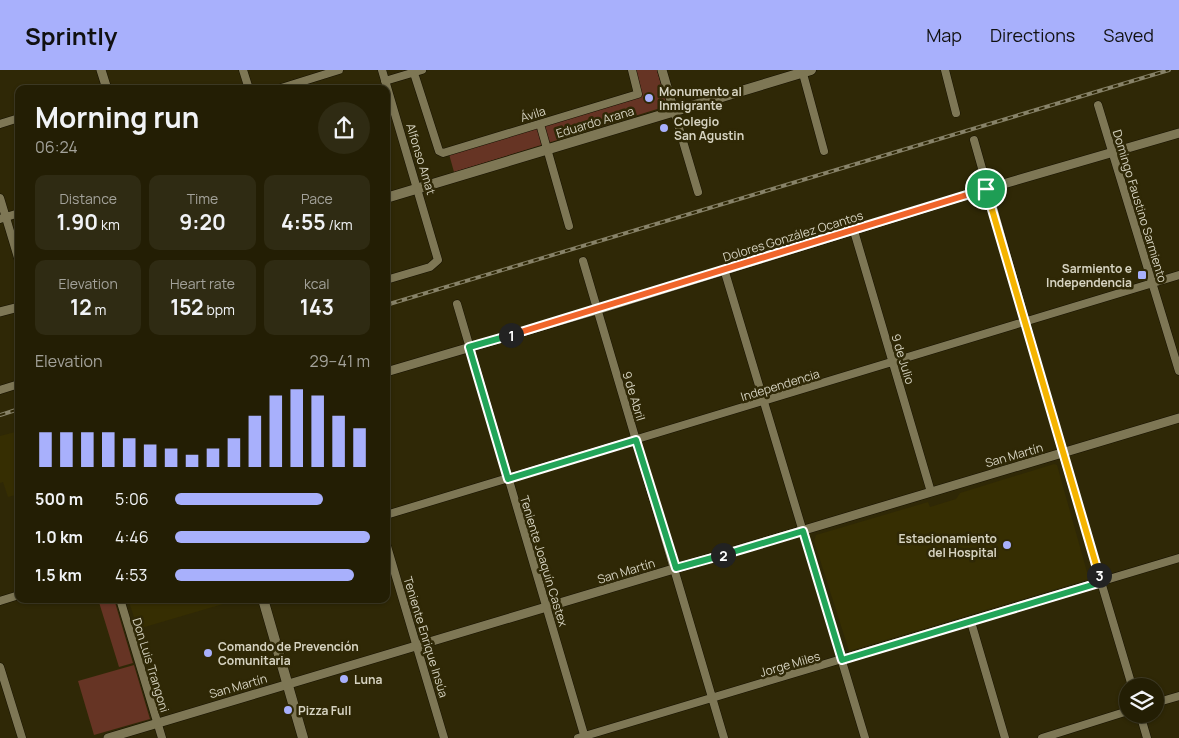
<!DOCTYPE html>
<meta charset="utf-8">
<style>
body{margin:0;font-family:Manrope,sans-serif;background:#2f2b13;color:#f1f3f6;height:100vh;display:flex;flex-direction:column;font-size:19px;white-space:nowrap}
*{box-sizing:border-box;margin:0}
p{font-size:16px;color:#a3a29a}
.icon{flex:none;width:28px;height:28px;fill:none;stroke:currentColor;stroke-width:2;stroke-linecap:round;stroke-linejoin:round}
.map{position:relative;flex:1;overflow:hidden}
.drawer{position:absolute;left:15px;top:15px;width:375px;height:518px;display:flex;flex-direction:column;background:#231e04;border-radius:10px;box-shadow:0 1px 4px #0004,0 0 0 1px #403c26}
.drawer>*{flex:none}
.controls{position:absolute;left:1119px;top:608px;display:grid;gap:10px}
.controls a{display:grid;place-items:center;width:45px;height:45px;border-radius:50%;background:#231e04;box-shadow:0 1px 4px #0004,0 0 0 1px #403c26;font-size:25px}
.pin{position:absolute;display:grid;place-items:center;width:42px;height:42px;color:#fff;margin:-21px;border:2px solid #fff;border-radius:50%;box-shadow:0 1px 5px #0007}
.km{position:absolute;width:25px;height:25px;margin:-12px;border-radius:50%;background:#222;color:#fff;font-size:14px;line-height:25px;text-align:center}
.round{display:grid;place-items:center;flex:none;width:52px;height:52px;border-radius:26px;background:#2f2b13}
.overview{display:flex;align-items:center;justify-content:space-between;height:85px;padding:0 20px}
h1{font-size:28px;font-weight:700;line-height:38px}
.stats{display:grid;grid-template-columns:repeat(3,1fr);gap:8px;height:85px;padding:5px 20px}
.stats div{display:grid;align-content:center;border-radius:10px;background:#2f2b13;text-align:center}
.stats b{font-size:21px;font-weight:700}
.stats small{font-size:14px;font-weight:400}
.stats p{font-size:14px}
.chart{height:140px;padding:10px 20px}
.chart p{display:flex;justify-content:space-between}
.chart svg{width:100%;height:90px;margin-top:5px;stroke:#a8b0fc;stroke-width:6}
ul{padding:0 20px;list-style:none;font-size:16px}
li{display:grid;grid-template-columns:80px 60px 1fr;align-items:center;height:38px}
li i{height:12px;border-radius:6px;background:#a8b0fc}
header{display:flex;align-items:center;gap:30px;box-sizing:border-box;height:70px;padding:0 25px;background:#a8b0fc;color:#111}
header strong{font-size:24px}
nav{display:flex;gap:28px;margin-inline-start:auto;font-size:18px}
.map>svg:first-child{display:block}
.built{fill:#362e02}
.green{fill:#663424}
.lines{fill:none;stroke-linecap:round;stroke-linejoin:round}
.minor-casing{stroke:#161100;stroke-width:9}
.tertiary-casing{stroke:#161100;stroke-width:10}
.secondary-casing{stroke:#161100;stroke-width:11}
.minor{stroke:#7e7755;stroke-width:8}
.tertiary{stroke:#7e7755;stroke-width:9}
.secondary{stroke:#7e7755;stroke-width:10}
.rail-casing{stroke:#878268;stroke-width:4}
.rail{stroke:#2f2806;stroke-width:2;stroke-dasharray:5.5;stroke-linecap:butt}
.split-1-casing{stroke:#fff;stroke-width:10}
.split-2-casing{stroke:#fff;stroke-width:10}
.split-3-casing{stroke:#fff;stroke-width:10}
.split-4-casing{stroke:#fff;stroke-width:10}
.split-1{stroke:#f0652b;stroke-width:6}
.split-2{stroke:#22a559;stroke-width:6}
.split-3{stroke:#22a559;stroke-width:6}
.split-4{stroke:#f5b400;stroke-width:6}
.poi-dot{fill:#a8b0fc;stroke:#2f2806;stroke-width:2}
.labels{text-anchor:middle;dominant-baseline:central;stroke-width:5;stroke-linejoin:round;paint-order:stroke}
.poi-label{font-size:12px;font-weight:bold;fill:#d6d3c1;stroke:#2f2806;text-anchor:start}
.street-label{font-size:12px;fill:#d6d3c1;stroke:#2f2806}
</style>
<header>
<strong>Sprintly</strong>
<nav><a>Map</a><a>Directions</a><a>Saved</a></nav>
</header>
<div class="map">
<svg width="1179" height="668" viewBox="0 0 1179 668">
<rect width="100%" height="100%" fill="#2f2806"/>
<path class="built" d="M19,361V424L8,427L3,412L0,413V366Z
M1054,394L1057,395L1089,509L849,581L814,471L816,465L928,432L930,437L956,429L960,423Z
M128,529H240L138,559Z"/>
<path class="green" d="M635,0H657L667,36L454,102L449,84L642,25Z
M98,529H114L133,593L119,597Z
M134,595L150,649L94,665L78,611Z"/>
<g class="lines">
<g class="minor-casing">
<path id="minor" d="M243,0L249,19
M382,0L438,190L430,197L386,210
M413,0L439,81L443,83L638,24L632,0
M802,0L824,81
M945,0L956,43
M385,11L422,0
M278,19L339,0
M1098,35L1179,301
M674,41L698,122
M0,54L19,48
M540,54L569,156
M974,70L1065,391L1132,616
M0,128L19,191
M0,149L19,143
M854,161L931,422
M583,191L724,668
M724,199L865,668
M457,234L585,668
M0,320L19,314
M386,445L1179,205
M386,473L444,668
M120,529L162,668
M0,531L19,525
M971,552L1005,668
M0,597L22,668
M1155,633L1179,626
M1140,644L1147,668
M578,668L1179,488
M1042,668L1128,641"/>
</g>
<g class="tertiary-casing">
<path id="tertiary" d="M101,0L107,19
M662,0L674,41
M0,242L19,237
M386,302L597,240L986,119L1179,63
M108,668L1179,348"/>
</g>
<g class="secondary-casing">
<path id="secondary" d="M386,128L811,0
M263,529L303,668"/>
</g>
<use href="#minor" class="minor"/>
<use href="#tertiary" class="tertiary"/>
<use href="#secondary" class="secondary"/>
<g class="rail-casing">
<path id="rail" d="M386,235L1169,0
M0,345L19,339"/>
</g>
<use href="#rail" class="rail"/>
</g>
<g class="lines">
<g class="split-1-casing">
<path id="split-1" d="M511,265L986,119"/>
</g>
<g class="split-2-casing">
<path id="split-2" d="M511,265L469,277L508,409L636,370L676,498L723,485"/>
</g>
<g class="split-3-casing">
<path id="split-3" d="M723,485L803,461L842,590L1102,512L1099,505"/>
</g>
<g class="split-4-casing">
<path id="split-4" d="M986,119L1099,505"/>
</g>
<use href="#split-1" class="split-1"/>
<use href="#split-2" class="split-2"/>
<use href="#split-3" class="split-3"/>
<use href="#split-4" class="split-4"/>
</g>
<g class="poi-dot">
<circle cx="649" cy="28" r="5"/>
<circle cx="664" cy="58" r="5"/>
<rect x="1137" y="200" width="10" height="10" rx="2.5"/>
<circle cx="1007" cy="475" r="5"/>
<circle cx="208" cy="583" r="5"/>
<circle cx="344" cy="609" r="5"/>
<circle cx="288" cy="640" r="5"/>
</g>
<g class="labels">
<g class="poi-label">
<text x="659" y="21">Monumento al<tspan x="659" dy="14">Inmigrante</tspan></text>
<text x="674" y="51">Colegio<tspan x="674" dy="14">San Agustin</tspan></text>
<text x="1132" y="198" text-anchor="end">Sarmiento e<tspan x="1132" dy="14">Independencia</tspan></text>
<text x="997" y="468" text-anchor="end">Estacionamiento<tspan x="997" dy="14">del Hospital</tspan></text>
<text x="218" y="576">Comando de Prevención<tspan x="218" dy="14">Comunitaria</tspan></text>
<text x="354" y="609">Luna</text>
<text x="298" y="640">Pizza Full</text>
</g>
<g class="street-label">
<text transform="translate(533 44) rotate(-17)">Ávila</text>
<text transform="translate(595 52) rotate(-17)">Eduardo Arana</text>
<text transform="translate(421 89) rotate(73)">Alfonso Amat</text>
<text transform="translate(1140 136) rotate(73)">Domingo Faustino Sarmiento</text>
<text transform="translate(793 166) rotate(-17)">Dolores González Ocantos</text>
<text transform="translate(903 289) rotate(73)">9 de Julio</text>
<text transform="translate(780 315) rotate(-17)">Independencia</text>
<text transform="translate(634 326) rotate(73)">9 de Abril</text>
<text transform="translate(1014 385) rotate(-16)">San Martín</text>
<text transform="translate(544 491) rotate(73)">Teniente Joaquín Castex</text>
<text transform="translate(626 501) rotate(-17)">San Martín</text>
<text transform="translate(426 567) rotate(73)">Teniente Enrique Insúa</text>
<text transform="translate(790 594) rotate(-16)">Jorge Miles</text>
<text transform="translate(151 595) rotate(73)">Don Luis Trangoni</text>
<text transform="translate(238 616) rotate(-16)">San Martín</text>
</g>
</g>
</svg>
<div class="controls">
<a><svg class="icon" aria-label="layers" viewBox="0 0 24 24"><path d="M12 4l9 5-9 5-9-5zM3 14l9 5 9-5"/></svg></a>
</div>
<div class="pin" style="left:986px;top:119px;background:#1e9e55"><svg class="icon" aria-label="arrive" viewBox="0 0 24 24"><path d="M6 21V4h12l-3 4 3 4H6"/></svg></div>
<b class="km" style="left:511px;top:265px">1</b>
<b class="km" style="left:723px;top:485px">2</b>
<b class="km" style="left:1099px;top:505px">3</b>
<section class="drawer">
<div class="overview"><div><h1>Morning run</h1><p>06:24</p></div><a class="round"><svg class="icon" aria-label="share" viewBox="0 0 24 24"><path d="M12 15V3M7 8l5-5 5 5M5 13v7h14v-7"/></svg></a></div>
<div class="stats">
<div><p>Distance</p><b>1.90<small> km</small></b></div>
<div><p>Time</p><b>9:20</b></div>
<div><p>Pace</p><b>4:55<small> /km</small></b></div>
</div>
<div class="stats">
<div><p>Elevation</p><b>12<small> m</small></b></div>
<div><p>Heart rate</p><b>152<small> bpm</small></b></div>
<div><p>kcal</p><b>143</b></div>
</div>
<div class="chart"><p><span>Elevation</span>29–41 m</p>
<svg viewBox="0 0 160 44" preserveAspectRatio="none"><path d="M5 44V27M15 44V27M25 44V27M35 44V27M45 44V30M55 44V33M65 44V35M75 44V38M85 44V35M95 44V30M105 44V19M115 44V9M125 44V6M135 44V9M145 44V19M155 44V25"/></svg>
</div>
<ul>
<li><b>500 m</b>5:06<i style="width:76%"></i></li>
<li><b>1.0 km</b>4:46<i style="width:100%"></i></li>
<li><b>1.5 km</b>4:53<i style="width:92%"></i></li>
</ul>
</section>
</div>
